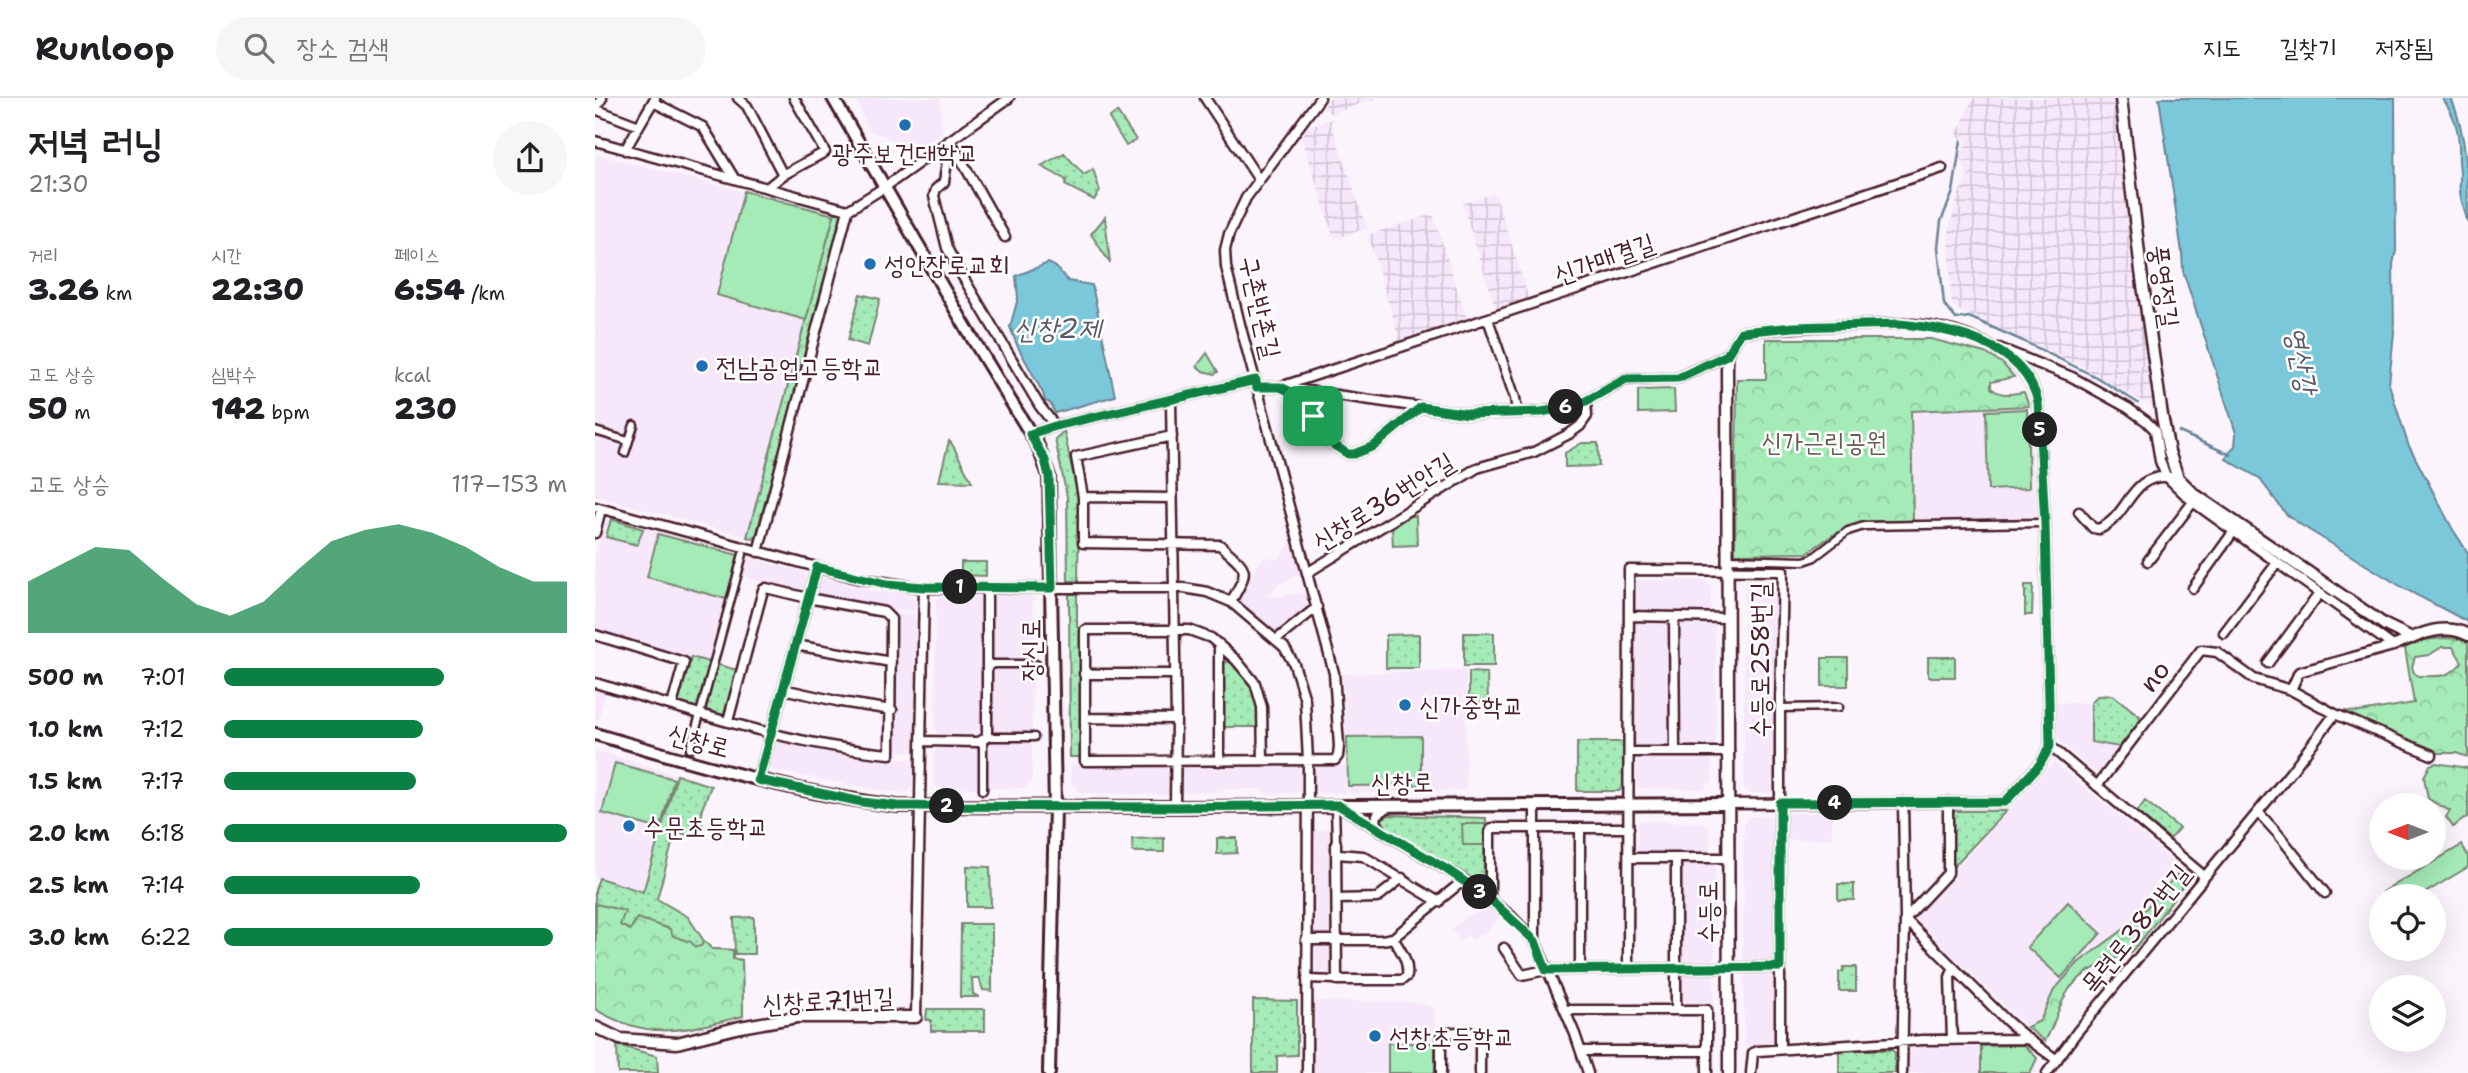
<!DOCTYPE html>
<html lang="ko">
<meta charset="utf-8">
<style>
body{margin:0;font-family:"Shantell Sans","Poor Story",sans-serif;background:#f6f6f6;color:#202124;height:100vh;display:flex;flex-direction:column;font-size:26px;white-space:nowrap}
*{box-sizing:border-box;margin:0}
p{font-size:23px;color:#757577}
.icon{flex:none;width:38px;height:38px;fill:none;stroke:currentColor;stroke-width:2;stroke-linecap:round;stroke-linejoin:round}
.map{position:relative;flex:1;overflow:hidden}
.sheet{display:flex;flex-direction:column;background:#fff;width:595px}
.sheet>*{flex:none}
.needle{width:46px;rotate:270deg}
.buttons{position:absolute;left:1774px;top:695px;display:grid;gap:14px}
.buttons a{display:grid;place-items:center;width:77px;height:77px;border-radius:50%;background:#fff;box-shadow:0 7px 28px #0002;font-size:35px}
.pin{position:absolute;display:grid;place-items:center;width:60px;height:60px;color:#fff;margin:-30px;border-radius:14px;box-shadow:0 4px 10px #0006}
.km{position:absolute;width:35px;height:35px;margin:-18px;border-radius:50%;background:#222;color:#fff;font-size:19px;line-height:35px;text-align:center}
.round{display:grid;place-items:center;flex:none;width:74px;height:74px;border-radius:37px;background:#f6f6f6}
.head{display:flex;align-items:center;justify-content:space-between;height:119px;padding:0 28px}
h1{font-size:38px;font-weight:800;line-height:52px}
.figures{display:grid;grid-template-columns:repeat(3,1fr);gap:10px;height:119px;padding:7px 28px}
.figures div{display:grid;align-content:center}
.figures b{font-size:30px;font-weight:800}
.figures small{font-size:19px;font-weight:400}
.figures p{font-size:19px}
.chart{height:196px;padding:14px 28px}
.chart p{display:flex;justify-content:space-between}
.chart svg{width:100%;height:126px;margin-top:7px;fill:#0b8043;opacity:.7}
ul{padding:0 28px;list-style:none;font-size:23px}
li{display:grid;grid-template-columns:112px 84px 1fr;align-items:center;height:52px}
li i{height:18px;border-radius:9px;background:#0b8043}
header{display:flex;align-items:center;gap:42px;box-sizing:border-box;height:98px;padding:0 35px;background:#fff;border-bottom:2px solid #e0e0e0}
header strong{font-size:33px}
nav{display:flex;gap:38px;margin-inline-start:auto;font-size:24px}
.search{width:490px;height:63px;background:#f6f6f6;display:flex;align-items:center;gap:18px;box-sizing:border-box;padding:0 24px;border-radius:38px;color:#757577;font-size:26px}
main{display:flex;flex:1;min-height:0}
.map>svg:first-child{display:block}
.built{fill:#f6e7fa}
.industrial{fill:url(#industrial-grid)}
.green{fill:url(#green-dots);stroke:#788572;stroke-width:2}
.forest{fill:url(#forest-crowns);stroke:#788572;stroke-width:2;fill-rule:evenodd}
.pitch{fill:#a5ebb8;stroke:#788572;stroke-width:2}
.water{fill:#7cc8db;stroke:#688495;stroke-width:2}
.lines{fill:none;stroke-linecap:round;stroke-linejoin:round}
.stream{stroke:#688495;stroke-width:2.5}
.pedestrian-casing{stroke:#4a1f2b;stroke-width:11}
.minor-casing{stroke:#4a1f2b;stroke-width:13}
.tertiary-casing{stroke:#4a1f2b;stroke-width:15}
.secondary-casing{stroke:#4a1f2b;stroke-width:16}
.pedestrian{stroke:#fff;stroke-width:6}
.minor{stroke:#fff;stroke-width:8}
.tertiary{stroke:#fff;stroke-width:10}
.secondary{stroke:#fff;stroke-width:10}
.route-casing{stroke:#fff;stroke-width:14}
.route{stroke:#0b8043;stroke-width:9}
.poi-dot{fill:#1f6fb2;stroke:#fff;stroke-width:2.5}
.labels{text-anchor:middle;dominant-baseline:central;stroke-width:5;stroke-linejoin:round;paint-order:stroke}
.poi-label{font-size:26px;fill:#4a1f2b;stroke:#fff;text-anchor:start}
.street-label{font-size:26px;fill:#4a1f2b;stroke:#fff}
.park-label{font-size:26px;fill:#655c55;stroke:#fff}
.water-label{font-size:28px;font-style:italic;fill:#5c5a69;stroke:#fff}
</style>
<header>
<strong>Runloop</strong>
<div class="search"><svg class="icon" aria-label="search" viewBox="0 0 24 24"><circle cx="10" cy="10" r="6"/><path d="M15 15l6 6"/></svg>장소 검색</div>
<nav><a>지도</a><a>길찾기</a><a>저장됨</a></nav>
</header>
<main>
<section class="sheet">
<div class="head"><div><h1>저녁 러닝</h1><p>21:30</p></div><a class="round"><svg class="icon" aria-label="share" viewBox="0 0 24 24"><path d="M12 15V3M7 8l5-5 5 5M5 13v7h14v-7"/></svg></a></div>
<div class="figures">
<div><p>거리</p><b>3.26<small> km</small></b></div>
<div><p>시간</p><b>22:30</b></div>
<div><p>페이스</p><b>6:54<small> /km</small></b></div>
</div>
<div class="figures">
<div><p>고도 상승</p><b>50<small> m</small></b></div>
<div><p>심박수</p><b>142<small> bpm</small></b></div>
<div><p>kcal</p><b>230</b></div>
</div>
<div class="chart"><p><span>고도 상승</span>117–153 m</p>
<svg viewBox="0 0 160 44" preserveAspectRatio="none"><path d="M0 44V26L10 20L20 14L30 15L40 25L50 34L60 38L70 33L80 22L90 12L100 8L110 6L120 9L130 14L140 21L150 26L160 26V44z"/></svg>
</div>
<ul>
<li><b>500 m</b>7:01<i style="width:64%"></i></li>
<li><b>1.0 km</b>7:12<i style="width:58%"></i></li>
<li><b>1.5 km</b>7:17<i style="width:56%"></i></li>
<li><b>2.0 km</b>6:18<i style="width:100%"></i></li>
<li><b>2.5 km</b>7:14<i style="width:57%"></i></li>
<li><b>3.0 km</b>6:22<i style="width:96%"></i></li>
</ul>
</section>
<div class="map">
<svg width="1873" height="975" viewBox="0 0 1873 975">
<defs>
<pattern id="industrial-grid" width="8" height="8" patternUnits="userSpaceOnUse" patternTransform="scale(1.75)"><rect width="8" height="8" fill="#f6e7fa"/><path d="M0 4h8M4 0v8" fill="none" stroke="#d4c6d6"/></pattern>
<pattern id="green-dots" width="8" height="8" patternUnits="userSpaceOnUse" patternTransform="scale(1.75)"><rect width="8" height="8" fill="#a5ebb8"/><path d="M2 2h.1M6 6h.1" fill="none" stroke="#90c99e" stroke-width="1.8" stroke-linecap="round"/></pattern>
<pattern id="forest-crowns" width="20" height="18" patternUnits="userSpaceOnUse" patternTransform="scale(1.75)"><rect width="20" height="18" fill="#a5ebb8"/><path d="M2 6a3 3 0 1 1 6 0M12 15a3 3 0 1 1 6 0" fill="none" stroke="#90c99e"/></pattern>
</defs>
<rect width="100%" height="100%" fill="#fbf4fd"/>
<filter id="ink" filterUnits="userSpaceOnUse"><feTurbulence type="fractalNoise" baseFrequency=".0143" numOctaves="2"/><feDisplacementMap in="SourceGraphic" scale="14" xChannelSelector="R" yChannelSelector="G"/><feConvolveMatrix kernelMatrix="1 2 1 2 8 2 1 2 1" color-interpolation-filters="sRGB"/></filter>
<g filter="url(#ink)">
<path class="built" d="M260,0H345L347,34L318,54L296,41L274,32Z
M0,56L239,117L152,439L0,398Z
M1434,308L1441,422L1318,423L1315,313Z
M16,421L143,457L114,564L0,532V458L10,423Z
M699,445L708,475L682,487L672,500L712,494V510L686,532L681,533L676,531L642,503L654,479L671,457L675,461L684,460L691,453L692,448Z
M151,459L208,474L212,481L208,492L203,494L146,478Z
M230,480L264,487L275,493L313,495L320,503V512H292L223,499L221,495L225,481Z
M1153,481L1177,482L1181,487V689L1176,695H1154L1149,690V485Z
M1043,482H1110L1116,488V511L1112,515H1040L1038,513V486Z
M346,497H382L386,503V632L382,636H344L340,631L341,502Z
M403,497H435L438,500L439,564H399V501Z
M301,516H320L321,654H300Z
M1090,524L1116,525L1120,529L1121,644L1117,648H1089L1085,645L1086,528Z
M1042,525H1071L1075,529V644L1071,649H1042L1038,645L1039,528Z
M396,570H438L437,636H396Z
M871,572V692L753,695L752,639L747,576Z
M0,591L11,594L3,622H0Z
M1460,605H1496L1497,644L1524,649L1504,674H1499L1466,645L1461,633Z
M183,642L240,654L320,662V685L311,695L277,691L177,672L175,666L179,644Z
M395,642H437V683L430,690H389V647H395Z
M343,650H386V690H343L339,685V653Z
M0,652L82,677L48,794L0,779Z
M1046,658H1113L1117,664V684L1108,691L1045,690L1042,687V662Z
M1459,664L1587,771L1536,826L1483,865L1459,892L1445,923L1432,929L1317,818Z
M476,667H575L579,673L578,691L574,697L486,695L476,684Z
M587,667H700L705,672V694L674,696L663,691H631L620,694H588L585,690V670Z
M719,668H751V695H723L719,691Z
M1194,715H1237V741L1191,742V719Z
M1155,718H1178L1181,721L1182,860L1178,862H1151L1148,859L1149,725Z
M1045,723L1107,724L1115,732V751L1113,754H1045L1043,751V727Z
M737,731L738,834L732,839L723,838L719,834V732Z
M1115,764L1120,769L1119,861L1116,865H1090L1086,862V768L1089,765Z
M893,809L905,818L894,832L876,842L873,836L865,843L856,832L872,818L887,815Z
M723,847H734L737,850L738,876L733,880H720V849Z
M1177,874L1181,879V943L1177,950L1149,949V878L1152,875Z
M1089,876H1115L1119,880V910L1089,909L1085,905V880Z
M719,903L816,904L834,908L840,912V975H718Z
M1429,947L1445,962L1440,975H1313V956L1319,950Z"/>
<path class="industrial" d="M735,0H782L736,16L728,10Z
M1378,0H1520L1561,310L1516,287L1484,267L1358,209L1356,199L1354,130L1365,93L1373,77L1365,60L1371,42L1361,38Z
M738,21L736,25L772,130L739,141L707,39L713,28Z
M900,95L935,204L902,214L867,106Z
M838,116L873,224L806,247L773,137Z"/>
<path class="green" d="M522,14L541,42L531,48L514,20Z
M469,55L489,77L498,71L505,93L499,102L470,87L471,82L446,68Z
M240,113L249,115L160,441L152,439Z
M510,119L515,165L496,136Z
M265,196L285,201L273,248L253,242Z
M469,333L484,403L483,483H473L472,399L460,341Z
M354,343L357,346L377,384L344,383Z
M987,345H1003L1004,368L970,369V355Z
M16,421L48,431L42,447L11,439Z
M366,464H391V478L366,477Z
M1430,487H1438L1437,517H1430Z
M474,496H482V529L485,530V659H475Z
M869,535H899V568H869Z
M824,536V570H791V537Z
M96,559L142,572L130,618L83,605Z
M1333,559H1360V579H1333Z
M1227,560H1253V588H1227Z
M632,563L637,564C660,589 663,595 665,629H627L628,567Z
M874,574L892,575L893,605H874Z
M1518,597L1547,620L1524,649L1496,644V605L1502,598Z
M982,644H1029V689L1024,693H982Z
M82,677L116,688L107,711V738L80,735L62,801L93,819L109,843L117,851L138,852V861L147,862L148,918C91,932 54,944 0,911V792L4,780L48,794Z
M1550,703L1584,730L1575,741L1542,714Z
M1356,713H1411L1357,770Z
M794,717L891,720L888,788L881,786L793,731L786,721Z
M569,740V754H538L537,741Z
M622,740H642V755L622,756Z
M372,768L395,769L396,809H372Z
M1243,786H1259V802H1243Z
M159,819V856H140L139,820Z
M366,826H397V893L388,892L384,880H377L378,896L384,899H365Z
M1248,869H1261V893H1244V874H1248Z
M658,902L702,903V957L682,958V975H658Z
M332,911H390V933H336V922H331Z
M22,947L62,958L63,975H23Z
M1244,952H1297L1300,955V975H1244Z"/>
<path class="forest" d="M1171,241H1336L1390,255L1407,265L1419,279L1396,284V290C1407,299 1416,296 1429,294L1434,308L1316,313L1318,423H1270L1238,437L1212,455L1140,456L1142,281H1171Z
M612,255L623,274L620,276L608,273L602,268Z
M1851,540L1869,541L1873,545V659L1861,655H1842L1748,613L1765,614L1819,605L1810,550L1828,542ZM1847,549H1858L1867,564C1854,581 1843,578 1823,578L1819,575L1817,569L1820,559L1834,557Z
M1841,665L1873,670V718L1858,729L1851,719L1855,713L1833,701L1829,679L1835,667Z
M1587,771L1595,777L1591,783C1584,793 1541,852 1534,855C1512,864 1492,870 1475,890C1463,906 1461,925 1450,943L1432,929L1445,923L1459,892L1483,865L1536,826Z
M1,806L30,813L25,827L35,832L42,820L75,831L78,838L96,844L101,849L106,848L109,843L117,851L138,852V861L147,862L148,918C91,932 54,944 0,911Z"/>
<path class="pitch" d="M149,93L239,117L211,222L122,197Z
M1079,291L1080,314L1043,315V292Z
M1432,311L1434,390L1393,392L1391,313Z
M813,418H821L822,447L798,448L797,430Z
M63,436L143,457L131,501L52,479Z
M826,638V687L753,688L752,639Z
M20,665L79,681L65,731L7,715Z
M867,726H890V747H868Z
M1867,747L1873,758V769L1825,798H1790L1788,794Z
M1473,804L1506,835L1466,880L1432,849Z
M793,945H840V975H793Z
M1429,947L1442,960L1435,975H1386V948Z"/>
<path class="water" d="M1564,0H1800L1801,153L1798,166L1799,234L1794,286L1813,346L1857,430L1873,455V524L1810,491L1706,427L1691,416L1664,380L1631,361L1634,354L1640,348L1641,335L1588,173L1587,154Z
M1847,0H1856C1873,39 1873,84 1873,126C1870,112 1863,97 1865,83C1866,73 1863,65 1864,56C1865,35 1860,17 1847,0Z
M453,165L461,169L473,183L497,187L520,298L460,315L455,305L450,303L448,295L422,247L415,229L423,200L421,178Z"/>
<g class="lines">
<path class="stream" d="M1366,42L1358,94L1346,123L1343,149L1349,206L1361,221L1374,219L1428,243L1501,279L1543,305
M1584,334L1636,357"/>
<g class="pedestrian-casing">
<path id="pedestrian" d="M0,333L33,343
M30,355L39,327
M1132,461L1209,463L1218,460L1253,433L1269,428L1450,425
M392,571L398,566H441
M1185,610L1244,609
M106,612L148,456
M392,639H439
M388,643V692
M95,651L104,620
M740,707L741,745
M711,881L742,882"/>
</g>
<g class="minor-casing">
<path id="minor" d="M7,0L0,11L44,28
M143,0L152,8L188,77
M610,0L664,82
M58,4L108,29L139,80
M355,42L349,84L341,91L339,98L352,150L362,169L444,307L460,328
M355,42L410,139
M0,43L253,112
M30,52L60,0
M172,90L188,77L230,54L199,0
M893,221L920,300L922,313
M1404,250L1477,279L1533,310L1551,323L1560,332L1565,363L1571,378L1598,404L1798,548
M661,289H685L874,316L946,314L991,303L1031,281L1083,280L1132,257L1146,234C1187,230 1228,228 1270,227C1293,226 1317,224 1340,229C1382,237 1433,260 1443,304L1450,425L1455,648L1445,666L1410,704L1133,706
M685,289L1347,70
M693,292L718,319L731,342L753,356H759L779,348L826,309
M576,302L581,621L580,709
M435,336L460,328L661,282
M577,338L481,359L488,399V445L625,447C654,473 655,469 636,504
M488,399L577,400
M0,409L262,480L329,490H589L612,494L636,504L689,549L699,566L710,602L713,663L712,975
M1484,414L1498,430L1504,431C1536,417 1533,375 1576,379
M0,435L6,411
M163,454L253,112L290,89L414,0
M1553,463L1598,404
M712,475L646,230L631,169L630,152L634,136L651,100L725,0
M1598,490L1639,433
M1035,518L1133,520
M1079,520L1080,653
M1629,535L1682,465
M0,537L89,564L77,607
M681,542L722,509
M200,547L296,564
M1673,565L1724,496
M489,576H580
M0,585C97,613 195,647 295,656L296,521L289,514L213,500L171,490L168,492L133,623
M188,591L246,604L297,612
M1696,592L1704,574L1798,548L1817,540
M490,620L581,621
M327,643L384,644L392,639V490
M1455,648L1609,778
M1034,654H1134
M668,662L667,609L660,585L641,562L616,540L594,532H490V663L740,662L743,658L744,648L739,575L712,475L882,370L939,354L974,336L985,328L992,318L991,303
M624,663V546
M163,682L222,469
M1502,688L1606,552L1622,554L1659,581L1696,592L1740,616L1837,657
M1353,704V775L1310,821L1413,924L1433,941
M744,708L869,782L916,818L940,843L980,936L993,975
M1663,714L1683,736L1730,795
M785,730L781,725L782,717L793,709
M985,730V871
M741,745L742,882H807L812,878C814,863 806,853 798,840
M742,756L768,758L844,804
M1034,760H1133
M1081,760V912
M742,801L782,800L807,780
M895,801V734L897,730H1034
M711,842H787L798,840L869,782
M940,843V707
M909,850L927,877L951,872L1185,869
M1033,870L1034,472L1188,473L1185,610V950
M971,912H1112V975
M321,919L329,490
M1357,942L1355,879L1359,870
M986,953H1112
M846,975V938C855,932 872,934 882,935L885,939V975
M1156,975L1158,955L1163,953L1328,942L1433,941L1462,962
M1307,975L1310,821L1308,704
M1452,975L1482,934L1695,675L1740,616"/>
</g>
<g class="tertiary-casing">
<path id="tertiary" d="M1526,0L1546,173L1567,318L1574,354L1583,380L1599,396L1790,527L1817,540C1834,532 1856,527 1873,537
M1132,257L1134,975
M0,929L25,941L82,945L145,929L202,919H321"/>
</g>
<g class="secondary-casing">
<path id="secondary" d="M238,0L373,233L443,348L454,378L460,709L454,975
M0,636C99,665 199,695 302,708L580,709L1133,706"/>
</g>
<use href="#pedestrian" class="pedestrian"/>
<use href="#minor" class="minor"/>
<use href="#tertiary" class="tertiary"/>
<use href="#secondary" class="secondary"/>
</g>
</g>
<g class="lines" filter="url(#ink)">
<g class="route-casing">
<path id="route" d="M1304,226C1356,230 1429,246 1443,304L1450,425L1455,648L1445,666L1410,704L1185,705V869L951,872L940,843L895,801L851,771L743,707L580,709L302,708L267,704L163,682L222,469L292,486L329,489L457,490L454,378L450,362L435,336L460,328L661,282V289H685L692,292L718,318L731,342L753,356H759L779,348L826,309L874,316L946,314L969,310L991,303L1031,281L1083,280L1132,257L1146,234L1198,229Z"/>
</g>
<use href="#route" class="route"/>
</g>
<g class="poi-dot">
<circle cx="310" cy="27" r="7"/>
<circle cx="275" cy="166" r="7"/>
<circle cx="107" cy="268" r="7"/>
<circle cx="810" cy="607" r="7"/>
<circle cx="34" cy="728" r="7"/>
<circle cx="780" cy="938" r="7"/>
</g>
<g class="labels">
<g class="poi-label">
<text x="310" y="54" text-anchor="middle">광주보건대학교</text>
<text x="289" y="166">성안장로교회</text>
<text x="121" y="268">전남공업고등학교</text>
<text x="824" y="607">신가중학교</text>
<text x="48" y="728">수문초등학교</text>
<text x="794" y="938">선창초등학교</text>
</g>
<g class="street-label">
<text transform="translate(1009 160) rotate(-19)">신가매결길</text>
<text transform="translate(1570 188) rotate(82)">풍영정길</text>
<text transform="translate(666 209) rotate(77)">구촌반촌길</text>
<text transform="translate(788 403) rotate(-32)">신창로36번안길</text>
<text transform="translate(435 552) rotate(-90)">장신로</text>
<text transform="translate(1164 562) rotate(-90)">수등로258번길</text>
<text transform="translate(1559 578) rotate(-52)">no</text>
<text transform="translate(104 642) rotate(15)">신창로</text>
<text transform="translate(807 684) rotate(-1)">신창로</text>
<text transform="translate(1112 814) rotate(-90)">수등로</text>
<text transform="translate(1540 830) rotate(-51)">목련로382번길</text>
<text transform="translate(233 902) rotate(-3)">신창로71번길</text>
</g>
<g class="park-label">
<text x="1229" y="343">신가근린공원</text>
</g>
<g class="water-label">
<text x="462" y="230">신창2제</text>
<text transform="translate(1707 262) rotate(79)">영산강</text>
</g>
</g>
</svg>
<div class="buttons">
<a><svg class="needle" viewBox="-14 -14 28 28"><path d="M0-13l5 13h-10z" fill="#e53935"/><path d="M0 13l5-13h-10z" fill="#757577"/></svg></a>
<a><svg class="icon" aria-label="locate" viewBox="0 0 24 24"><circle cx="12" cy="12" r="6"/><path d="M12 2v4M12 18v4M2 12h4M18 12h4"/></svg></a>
<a><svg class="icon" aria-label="layers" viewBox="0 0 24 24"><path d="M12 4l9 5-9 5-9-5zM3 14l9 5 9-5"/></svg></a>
</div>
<div class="pin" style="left:718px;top:318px;background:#1e9e55"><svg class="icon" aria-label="arrive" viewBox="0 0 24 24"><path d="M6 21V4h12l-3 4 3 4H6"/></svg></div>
<b class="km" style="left:365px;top:489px">1</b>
<b class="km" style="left:352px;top:708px">2</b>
<b class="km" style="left:885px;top:794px">3</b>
<b class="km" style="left:1240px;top:705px">4</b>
<b class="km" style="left:1445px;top:332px">5</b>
<b class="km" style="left:971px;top:309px">6</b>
</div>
</main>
